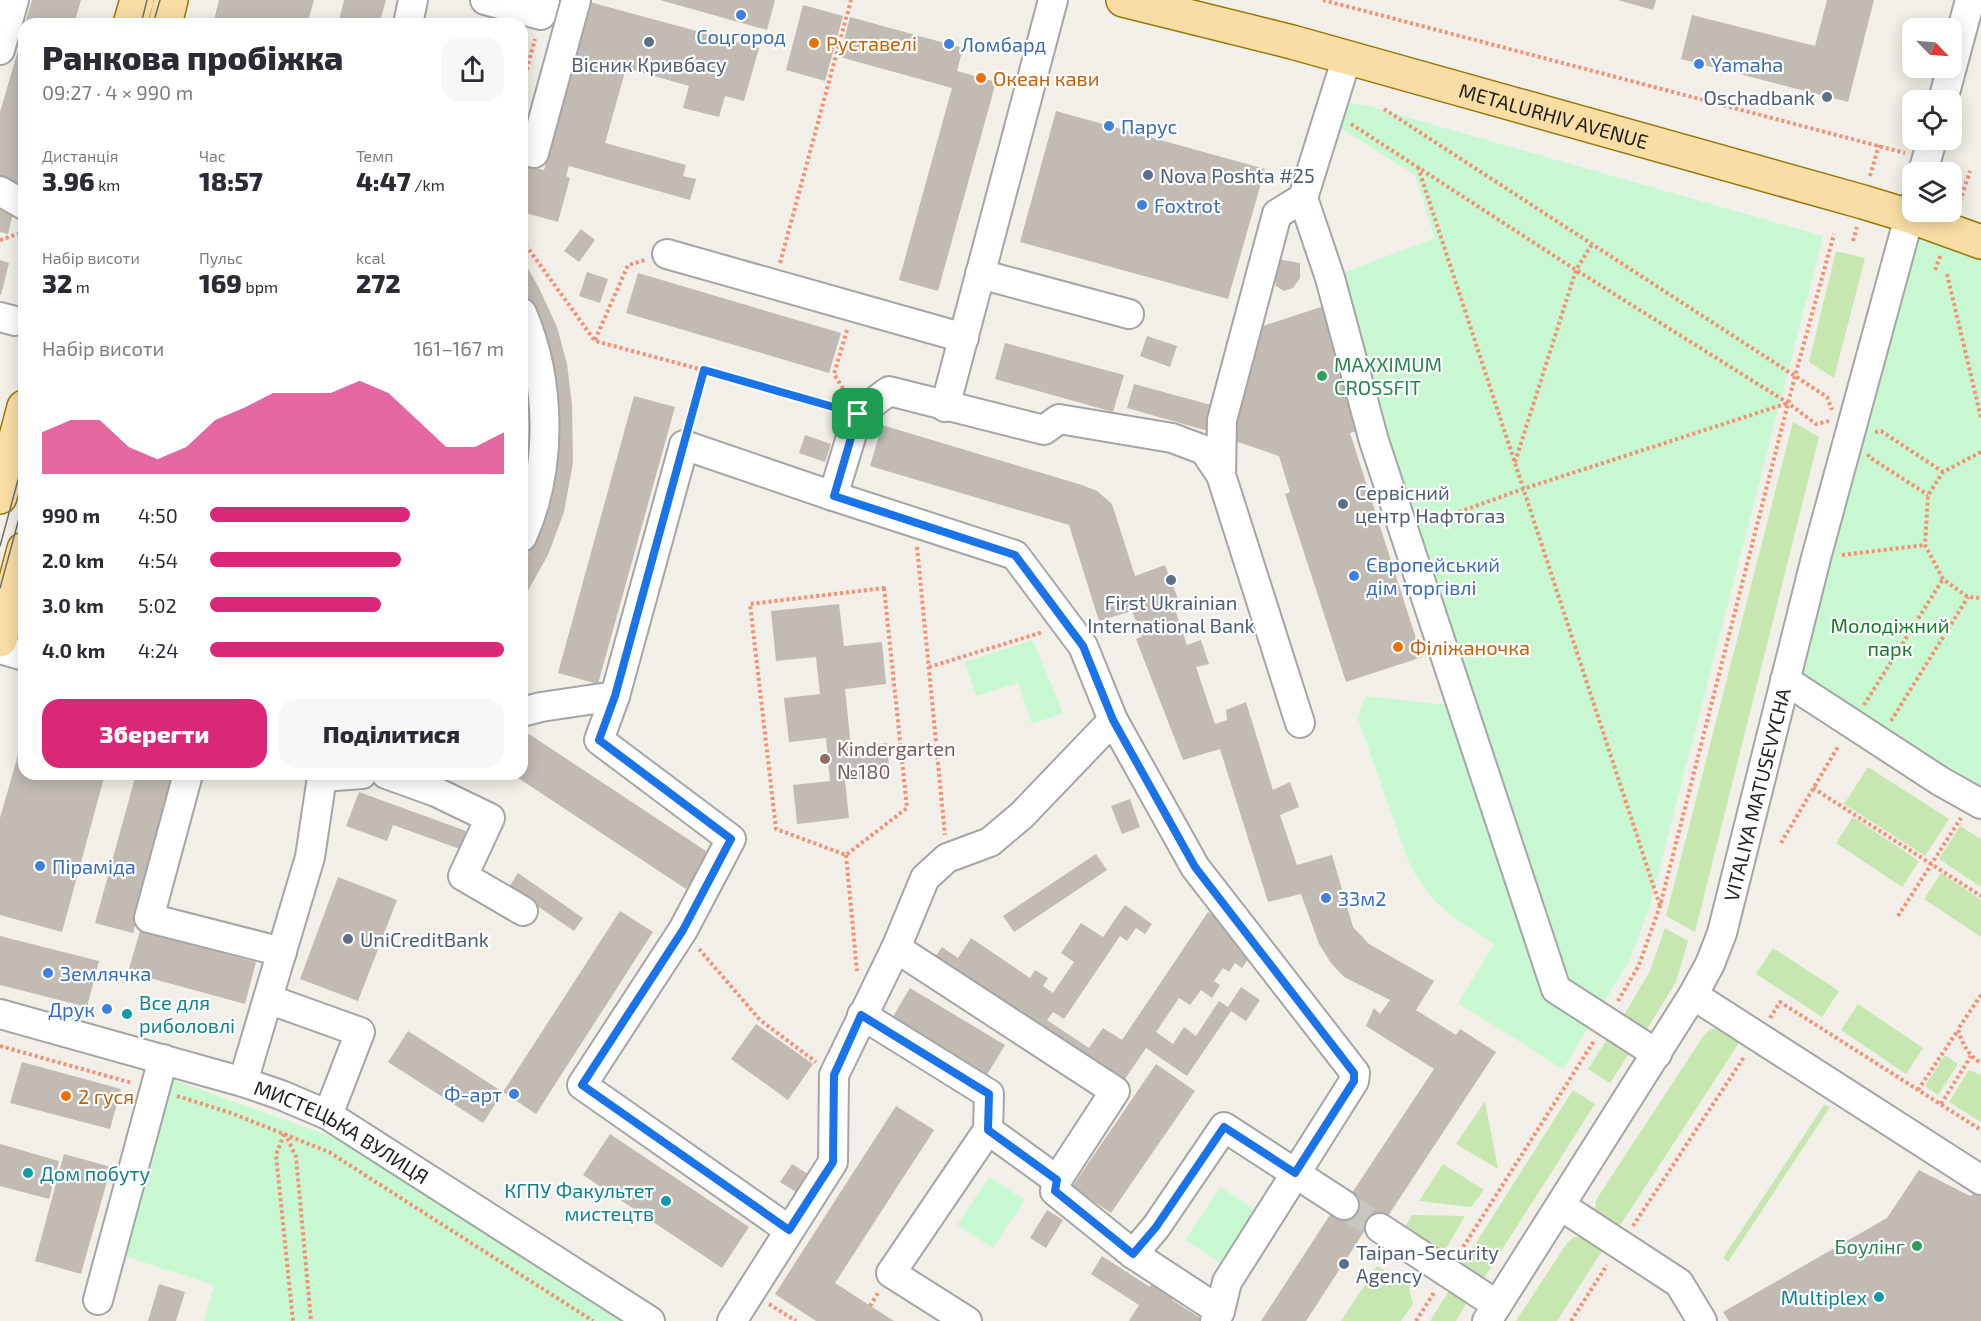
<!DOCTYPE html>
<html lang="uk">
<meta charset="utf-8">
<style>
body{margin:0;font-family:"Exo 2",sans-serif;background:#f7f7f7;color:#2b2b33;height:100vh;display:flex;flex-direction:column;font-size:22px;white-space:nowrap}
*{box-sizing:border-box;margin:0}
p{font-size:20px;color:#7c7c81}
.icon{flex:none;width:33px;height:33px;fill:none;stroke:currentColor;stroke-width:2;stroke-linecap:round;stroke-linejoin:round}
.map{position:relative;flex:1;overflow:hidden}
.side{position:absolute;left:18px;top:18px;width:510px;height:762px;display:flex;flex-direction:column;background:#fff;border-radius:18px;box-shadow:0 3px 15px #0003}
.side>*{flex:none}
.needle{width:39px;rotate:115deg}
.tools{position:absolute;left:1902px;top:18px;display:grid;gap:12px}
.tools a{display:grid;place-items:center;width:60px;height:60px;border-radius:12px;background:#fff;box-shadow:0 3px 15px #0003;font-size:30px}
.pin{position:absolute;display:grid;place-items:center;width:51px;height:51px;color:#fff;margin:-26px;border-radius:12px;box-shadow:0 3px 9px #0006}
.round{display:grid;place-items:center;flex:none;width:63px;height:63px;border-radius:18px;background:#f7f7f7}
.summary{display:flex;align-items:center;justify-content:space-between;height:102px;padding:0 24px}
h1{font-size:33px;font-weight:800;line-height:45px}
.stats{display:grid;grid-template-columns:repeat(3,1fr);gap:9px;height:102px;padding:6px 24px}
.stats div{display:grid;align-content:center}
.stats b{font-size:26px;font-weight:800}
.stats small{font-size:16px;font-weight:400}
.stats p{font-size:16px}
.chart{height:168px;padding:12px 24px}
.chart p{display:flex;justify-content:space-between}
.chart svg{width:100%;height:108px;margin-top:6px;fill:#db2777;opacity:.7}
.action{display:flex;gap:12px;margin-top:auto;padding:12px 24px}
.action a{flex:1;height:69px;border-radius:18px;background:#db2777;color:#fff;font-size:24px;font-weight:800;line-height:69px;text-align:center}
.action a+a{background:#f7f7f7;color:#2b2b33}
ul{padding:0 24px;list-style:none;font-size:20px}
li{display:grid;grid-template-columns:96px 72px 1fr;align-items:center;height:45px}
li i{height:15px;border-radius:8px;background:#db2777}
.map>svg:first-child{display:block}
.grass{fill:#c6e8b0}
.park{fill:#c8f8d1}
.building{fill:#c1bbb4}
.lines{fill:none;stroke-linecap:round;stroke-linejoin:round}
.minor-tunnel{stroke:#c7c6c0;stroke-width:28;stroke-dasharray:28 14;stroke-linecap:butt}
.minor-casing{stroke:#a5a5a5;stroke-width:32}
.major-casing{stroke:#977706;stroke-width:36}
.path{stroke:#f59075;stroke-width:4;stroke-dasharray:3 3;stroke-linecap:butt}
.minor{stroke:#fff;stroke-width:28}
.major{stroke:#f8dda5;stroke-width:33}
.tram{stroke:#6f6f6f;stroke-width:1.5}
.route-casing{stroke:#fff;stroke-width:12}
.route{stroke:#1a73e8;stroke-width:8}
.shop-dot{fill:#3f7fe0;stroke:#fff;stroke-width:2}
.service-dot{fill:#5c6f8a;stroke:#fff;stroke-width:2}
.food-dot{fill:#e8710a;stroke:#fff;stroke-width:2}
.leisure-dot{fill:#2e9e5b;stroke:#fff;stroke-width:2}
.education-dot{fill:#8d6e63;stroke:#fff;stroke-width:2}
.culture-dot{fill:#0f9aa8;stroke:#fff;stroke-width:2}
.labels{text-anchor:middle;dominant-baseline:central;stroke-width:4.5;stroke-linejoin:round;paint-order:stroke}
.shop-label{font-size:20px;fill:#366cbe;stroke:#fff;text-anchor:start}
.food-label{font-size:20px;fill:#c56008;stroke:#fff;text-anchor:start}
.service-label{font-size:20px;fill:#4e5e75;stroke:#fff;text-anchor:start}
.street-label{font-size:20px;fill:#212121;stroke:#fff}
.leisure-label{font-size:20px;fill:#27864d;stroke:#fff;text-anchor:start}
.park-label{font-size:20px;fill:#107d25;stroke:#fff}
.education-label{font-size:20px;fill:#785e54;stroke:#fff;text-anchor:start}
.culture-label{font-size:20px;fill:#0d838f;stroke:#fff;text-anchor:start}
</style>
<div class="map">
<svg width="1981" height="1321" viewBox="0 0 1981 1321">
<rect width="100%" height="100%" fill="#f1efe8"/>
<path class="grass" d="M1836,251L1865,258L1834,378L1809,362Z
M1793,422L1819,437L1695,932L1666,916Z
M1868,767L1949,819L1925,856L1844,804Z
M1853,817L1919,861L1902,887L1836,843Z
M1960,826L1981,839V887L1939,859Z
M1941,873L1981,900V937L1924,899Z
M1665,928L1688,941L1676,982L1647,1029L1624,1015L1650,971Z
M1773,948L1839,991L1822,1017L1756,974Z
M1858,1004L1923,1048L1906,1074L1841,1030Z
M1711,1029H1716L1739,1043L1619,1227L1595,1210L1596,1200L1704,1035Z
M1610,1035L1632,1049L1610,1083L1588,1069Z
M1945,1055L1958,1064L1938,1095L1925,1086Z
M1969,1070L1981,1075V1122L1949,1102Z
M1573,1090L1595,1104L1482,1281L1460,1268Z
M1485,1101L1498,1169L1456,1144Z
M1824,1105L1830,1107L1728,1262L1723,1258Z
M1443,1164L1484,1190L1471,1207L1419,1201Z
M1412,1215L1465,1216L1441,1257L1401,1234Z
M1574,1237H1580L1602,1251L1557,1321H1516L1567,1243Z
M1377,1266L1408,1284L1413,1304L1401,1321H1341Z
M1449,1291L1466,1304L1456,1321H1430Z"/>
<path class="park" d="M1343,102L1364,105L1823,236L1649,909L1629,961L1563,1069L1458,1003L1494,944C1454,918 1429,905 1408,860L1358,719L1365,696L1474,708L1337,275L1435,238L1415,175L1332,123Z
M1909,216L1981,242V804L1785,680Z
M1033,640L1063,713L1032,724L1018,683L976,696L965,662Z
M171,1079L335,1138L622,1321H204L214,1285L121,1255Z
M989,1177L1025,1200L993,1248L957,1225Z
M1220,1187L1255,1210L1220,1263L1185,1240Z"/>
<path class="building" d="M32,0H81L74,24H25Z
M219,0H314L307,24H213Z
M344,0H386L379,24H338Z
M660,0H775L767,30Z
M1618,0H1656L1653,10Z
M1827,0H1874L1848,102L1681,59L1692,15L1815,46Z
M586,1L759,48L744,101L725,96L719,117L683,108L689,86L626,68L605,143L686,165L683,176L696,179L690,200L569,166L566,176L570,178L558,222L522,212V164L544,170L547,160L542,159Z
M803,5L843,16L825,81L786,70Z
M850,17L963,48L957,71L996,82L938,291L899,280L952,88L840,57Z
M24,30V192L0,186V112Z
M1056,111L1265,169L1228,299L1020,242Z
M0,199L13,213L8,234L0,232Z
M581,229L595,240L579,262L564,251Z
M522,258L539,288L557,327L567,364L572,405L573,463L564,512L548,555L522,601V564L530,550L548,509L555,465L538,324L522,296Z
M1278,259L1300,263V278L1293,288L1284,291L1276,286L1274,273Z
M0,260L9,263L1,295H0Z
M587,272L608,279L600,303L579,296Z
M638,273L841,333L829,373L626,313Z
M1324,306L1363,429L1350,433L1422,657L1346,682L1285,494L1290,492L1279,456L1232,440L1254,329Z
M1147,336L1177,346L1170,367L1140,356Z
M1005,343L1124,375L1113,412L995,379Z
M522,367L527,391L528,429L523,464Z
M1134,384L1215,406L1208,431L1127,408Z
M634,396L675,407L598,684L558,673Z
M882,425L1082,485L1097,491L1112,504L1135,576L1165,565L1178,599L1176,612L1187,645L1201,640L1209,664L1196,667L1215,724L1227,720L1226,710L1246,702L1273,790L1290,782L1299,807L1280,815L1297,865L1332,855L1353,927L1369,944L1434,981L1416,1010L1456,1035L1460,1029L1496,1052L1380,1228L1369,1224L1306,1321H1261L1337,1204L1344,1205L1434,1069L1366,1026L1374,1008L1380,1014L1390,1000L1344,977L1331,963L1319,944L1301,894L1268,902L1220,749L1183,760L1136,639L1142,636L1132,611L1099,621L1069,525L870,466Z
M805,435L831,444L825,462L799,453Z
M839,604L844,646L882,642L886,684L845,689L851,747L887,743L890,776L845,781L849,818L797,824L793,785L830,781L826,738L789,742L784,698L820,694L816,657L776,661L771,611Z
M24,734V774H105L62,932L0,915V818Z
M529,734L709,853L686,889L512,774H522V744Z
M136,774H176L133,933L95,923Z
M359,792L466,831L460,849L393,825L387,841L346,826Z
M1130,799L1140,827L1122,834L1111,806Z
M1096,854L1107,870L1014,932L1003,916Z
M518,873L583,918L574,931L509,887Z
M338,877L397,900L358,1001L300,979Z
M1125,905L1152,924L1145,934L1136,928L1127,941L1120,936L1064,1019L1053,1012L1047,1020L1089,1048L1103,1028L1122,1040L1208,912L1242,934L1235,944L1251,955L1242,968L1235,963L1229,972L1223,968L1214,981L1220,985L1212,998L1201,990L1190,1005L1179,998L1156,1032L1173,1044L1184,1027L1196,1036L1219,1001L1228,1007L1241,987L1260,1000L1246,1021L1231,1011L1187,1076L1146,1048L1119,1088L932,962L942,947L958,958L971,938L1030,978L1035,970L1048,978L1043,986L1053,993L1074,962L1061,953L1081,923L1103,937Z
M620,911L653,932L536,1114L503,1092Z
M140,931L256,962L245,1004L128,972Z
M0,936L99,961L87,1007L0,985Z
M910,988L1005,1045L985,1078L891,1020Z
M756,1024L813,1064L788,1100L731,1059Z
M408,1031L503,1092L483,1123L388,1062Z
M22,1062L121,1089L110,1129L10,1103Z
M1156,1064L1195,1091L1111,1213L1072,1187Z
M896,1106L934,1130L835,1283L894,1321H816L775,1294Z
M610,1134L749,1227L722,1268L583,1175Z
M0,1144L59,1161L49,1199L0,1186Z
M64,1154L111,1167L81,1274L35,1261Z
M792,1164L808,1174L796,1192L780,1182Z
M1919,1170L1970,1196L1981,1188V1321H1729L1723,1312L1887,1218Z
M1047,1210L1063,1220L1046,1248L1030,1238Z
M1102,1256L1150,1287L1158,1274L1179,1288L1172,1300L1202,1319L1200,1321H1129L1139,1305L1091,1274Z
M159,1284L185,1292L176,1321H148Z"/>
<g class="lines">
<path class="minor-tunnel" d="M1344,1205L1380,1228"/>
<g class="minor-casing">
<g id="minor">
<path d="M485,0L541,15L545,0"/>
<path d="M408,24L413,0"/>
<path d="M0,50L14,0"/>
<path d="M1347,57L1303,198L1330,278L1374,441L1556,989L1657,1054"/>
<path d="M1943,100L1970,0"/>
<path d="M534,153L576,0"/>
<path d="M1923,172L1932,140"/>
<path d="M0,191L24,205"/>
<path d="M667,254L964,338"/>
<path d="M980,274L1129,314"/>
<path d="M522,313C551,381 553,469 522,537"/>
<path d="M0,317L15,321"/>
<path d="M945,407L1053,0"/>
<path d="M1221,475L1222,420L1277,214L1303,198"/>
<path d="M833,496L1015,555L1083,646L1113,720L1195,867L1355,1073L1354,1081L1227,1282L1220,1311L1215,1321"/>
<path d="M0,649L24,656"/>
<path d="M1785,680L1940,781L1981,804"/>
<path d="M522,712L541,707L615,696"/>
<path d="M188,774L149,918L282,952"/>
<path d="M386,774L436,792L490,818L463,876L523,911"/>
<path d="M322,777L362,774"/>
<path d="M896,948L1115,1091L1057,1180L1055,1191L1133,1254L1220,1311"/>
<path d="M1693,995L1981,1180"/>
<path d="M268,999L360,1032L328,1115"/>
<path id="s1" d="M0,1014L243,1082L281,1095L328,1115L650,1321"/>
<path d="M862,1015L989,1094L988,1130L891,1273L967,1321"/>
<path d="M243,1082L310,857L322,777L321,774"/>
<path d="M988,1130L1057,1180"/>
<path d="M1561,1206L1679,1283L1702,1321"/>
<path d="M1380,1228L1497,1305"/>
<path d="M789,1230L582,1085L683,930L731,839L599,740L615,696L684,445L833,496L858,414L889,391L1044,430L1059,419L1172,438L1204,450L1221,475L1300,723"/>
<path d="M1133,1254L1156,1227L1224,1127L1344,1205"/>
<path d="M98,1300L163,1059"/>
<path d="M732,1321L833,1162L834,1075L896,948L925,878L947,858L990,842L1022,815L1113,720"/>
<path id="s2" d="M1487,1321L1693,995L1710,964L1722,933L1816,558L1912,206"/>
</g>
</g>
<g class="major-casing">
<g id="major">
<path id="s3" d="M1123,0L1292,42L1863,202L1909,216L1981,242"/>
<path d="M130,24L137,0"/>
<path d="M165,24L171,0"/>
<path d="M0,497L24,407"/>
<path d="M0,640L24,549"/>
</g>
</g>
<path class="path" d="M1323,0L1905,153
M522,87L535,39
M1384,109L1795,376L1827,397L1832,410
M1351,124L1576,270L1788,403L1816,424L1829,421
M1418,167L1660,906
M1870,176L1879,145
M1958,207L1970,171
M0,240L24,232
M522,240L595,341L703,370L689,424
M1853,241L1857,227
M780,263L851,0
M1935,270L1941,254
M1947,274L1981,418
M847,330L834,374L847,395
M595,340L628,265L645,260
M703,370L835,407
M1875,432L1881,431L1943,472
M1981,452L1943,472L1928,495L1925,545L1943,579L1968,597L1981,598
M1868,454L1869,457L1928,495
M1515,462L1576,270L1592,244
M1425,524L1523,489L1788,403
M917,547L945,835
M1842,555L1925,545
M884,588L907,808L846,855L776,829L750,604Z
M929,667L1043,632
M1864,705L1943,579
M1891,721L1968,597
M1813,788L1981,896
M1781,843L1839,745
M846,855L857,971
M1898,916L1961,818
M699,949L760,1020L816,1062
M1981,995L1958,1029C1962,1044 1968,1055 1981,1063
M1618,1001L1639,965L1660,906L1795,376L1834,234
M1770,1018L1780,1002L1981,1130
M0,1046L132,1083
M1918,1090L1958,1030
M177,1096L231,1113L329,1152L593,1321
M1941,1104L1971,1056
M285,1133L296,1157L311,1321
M284,1134L276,1155L293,1321
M1633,1226L1744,1057
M1460,1252L1594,1041
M769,1304L796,1321
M870,1306L878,1293
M1416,1321L1435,1291
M1571,1321L1607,1265"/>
<use href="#minor" class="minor"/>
<use href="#major" class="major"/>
<path class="tram" d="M141,24L147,0
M153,24L160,0
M0,546L24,458
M0,588L24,500"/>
</g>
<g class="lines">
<g class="route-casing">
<path id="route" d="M704,370L858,414L834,496L1015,555L1083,646L1113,720L1195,867L1354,1073V1081L1295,1173L1224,1127L1156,1227L1133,1254L1055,1191L1057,1180L988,1130L989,1094L861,1015L834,1075L833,1162L789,1230L582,1085L683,930L731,839L599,740L615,696Z"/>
</g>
<use href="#route" class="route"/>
</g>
<g class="shop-dot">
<circle cx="741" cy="15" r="6"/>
<circle cx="949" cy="44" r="6"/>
<circle cx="1699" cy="64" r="6"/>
<circle cx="1109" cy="126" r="6"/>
<circle cx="1142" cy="205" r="6"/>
<circle cx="1354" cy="576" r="6"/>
<circle cx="40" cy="866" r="6"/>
<circle cx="1326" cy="898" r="6"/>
<circle cx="48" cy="973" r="6"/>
<circle cx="107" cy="1009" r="6"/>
<circle cx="514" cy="1094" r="6"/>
</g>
<g class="service-dot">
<circle cx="649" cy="42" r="6"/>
<circle cx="1827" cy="97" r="6"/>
<circle cx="1148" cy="175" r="6"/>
<circle cx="1343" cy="504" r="6"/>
<circle cx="1171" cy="580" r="6"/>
<circle cx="348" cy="939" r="6"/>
<circle cx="1344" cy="1264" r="6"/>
</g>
<g class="food-dot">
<circle cx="814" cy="43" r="6"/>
<circle cx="981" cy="78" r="6"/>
<circle cx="1398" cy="647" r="6"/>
<circle cx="66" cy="1096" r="6"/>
</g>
<g class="leisure-dot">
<circle cx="1322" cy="376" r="6"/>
<circle cx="1917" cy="1246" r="6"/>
</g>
<circle class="education-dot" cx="825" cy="759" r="6"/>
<g class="culture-dot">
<circle cx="127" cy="1014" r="6"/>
<circle cx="28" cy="1173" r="6"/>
<circle cx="666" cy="1201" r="6"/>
<circle cx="1879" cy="1297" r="6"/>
</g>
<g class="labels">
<g class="shop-label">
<text x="741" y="36" text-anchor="middle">Соцгород</text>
<text x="961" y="44">Ломбард</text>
<text x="1711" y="64">Yamaha</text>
<text x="1121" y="126">Парус</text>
<text x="1154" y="205">Foxtrot</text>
<text x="1366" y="564">Європейський<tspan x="1366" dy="23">дім торгівлі</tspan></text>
<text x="52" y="866">Піраміда</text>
<text x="1338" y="898">33м2</text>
<text x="60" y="973">Землячка</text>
<text x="95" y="1009" text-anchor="end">Друк</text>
<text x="502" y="1094" text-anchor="end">Ф-арт</text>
</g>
<g class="food-label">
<text x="826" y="43">Руставелі</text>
<text x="993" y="78">Океан кави</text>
<text x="1410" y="647">Філіжаночка</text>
<text x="78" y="1096">2 гуся</text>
</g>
<g class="service-label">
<text x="649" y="64" text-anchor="middle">Вісник Кривбасу</text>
<text x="1815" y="97" text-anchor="end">Oschadbank</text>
<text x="1160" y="175">Nova Poshta #25</text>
<text x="1355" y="492">Сервісний<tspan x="1355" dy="23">центр Нафтогаз</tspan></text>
<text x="1171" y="602" text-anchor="middle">First Ukrainian<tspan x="1171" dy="23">International Bank</tspan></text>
<text x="360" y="939">UniCreditBank</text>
<text x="1356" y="1252">Taipan-Security<tspan x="1356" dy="23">Agency</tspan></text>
</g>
<g class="street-label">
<text stroke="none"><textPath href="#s3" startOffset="446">METALURHIV AVENUE</textPath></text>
<text stroke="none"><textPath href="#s2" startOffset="597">VITALIYA MATUSEVYCHA</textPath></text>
<text stroke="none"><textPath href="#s1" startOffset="363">МИСТЕЦЬКА ВУЛИЦЯ</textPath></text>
</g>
<g class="leisure-label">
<text x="1334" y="364">MAXXIMUM<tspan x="1334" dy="23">CROSSFIT</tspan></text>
<text x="1905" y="1246" text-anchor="end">Боулінг</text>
</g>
<g class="park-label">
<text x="1890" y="625">Молодіжний<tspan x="1890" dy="23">парк</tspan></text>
</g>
<g class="education-label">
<text x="837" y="748">Kindergarten<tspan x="837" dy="23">№180</tspan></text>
</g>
<g class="culture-label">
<text x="139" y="1002">Все для<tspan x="139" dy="23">риболовлі</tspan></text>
<text x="40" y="1173">Дом побуту</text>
<text x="654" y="1190" text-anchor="end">КГПУ Факультет<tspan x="654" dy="23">мистецтв</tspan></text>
<text x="1867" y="1297" text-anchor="end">Multiplex</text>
</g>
</g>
</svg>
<div class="tools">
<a><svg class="needle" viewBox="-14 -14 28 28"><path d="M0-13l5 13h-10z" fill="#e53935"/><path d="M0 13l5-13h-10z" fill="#7c7c81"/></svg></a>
<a><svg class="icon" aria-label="locate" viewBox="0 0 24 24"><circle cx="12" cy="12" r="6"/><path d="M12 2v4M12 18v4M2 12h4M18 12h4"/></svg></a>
<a><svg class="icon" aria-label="layers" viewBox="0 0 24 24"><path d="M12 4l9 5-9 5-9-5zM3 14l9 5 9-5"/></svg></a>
</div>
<div class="pin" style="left:858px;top:414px;background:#1e9e55"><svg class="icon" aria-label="arrive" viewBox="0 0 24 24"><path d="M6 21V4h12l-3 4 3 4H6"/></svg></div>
<section class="side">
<div class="summary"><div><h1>Ранкова пробіжка</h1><p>09:27 · 4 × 990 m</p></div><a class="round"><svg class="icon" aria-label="share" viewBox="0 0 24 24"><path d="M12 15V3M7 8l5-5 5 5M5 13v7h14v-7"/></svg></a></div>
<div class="stats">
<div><p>Дистанція</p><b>3.96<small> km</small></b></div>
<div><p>Час</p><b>18:57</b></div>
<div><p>Темп</p><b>4:47<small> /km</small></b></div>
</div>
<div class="stats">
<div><p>Набір висоти</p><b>32<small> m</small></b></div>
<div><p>Пульс</p><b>169<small> bpm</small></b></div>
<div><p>kcal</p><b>272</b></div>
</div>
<div class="chart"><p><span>Набір висоти</span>161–167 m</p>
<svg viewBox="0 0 160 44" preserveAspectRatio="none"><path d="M0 44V27L10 22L20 22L30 33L40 38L50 33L60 22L70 17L80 11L90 11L100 11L110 6L120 11L130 22L140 33L150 33L160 27V44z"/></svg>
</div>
<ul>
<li><b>990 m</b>4:50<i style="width:68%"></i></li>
<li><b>2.0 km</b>4:54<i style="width:65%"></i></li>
<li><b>3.0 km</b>5:02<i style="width:58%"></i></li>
<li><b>4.0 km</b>4:24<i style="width:100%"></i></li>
</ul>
<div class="action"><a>Зберегти</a><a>Поділитися</a></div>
</section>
</div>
